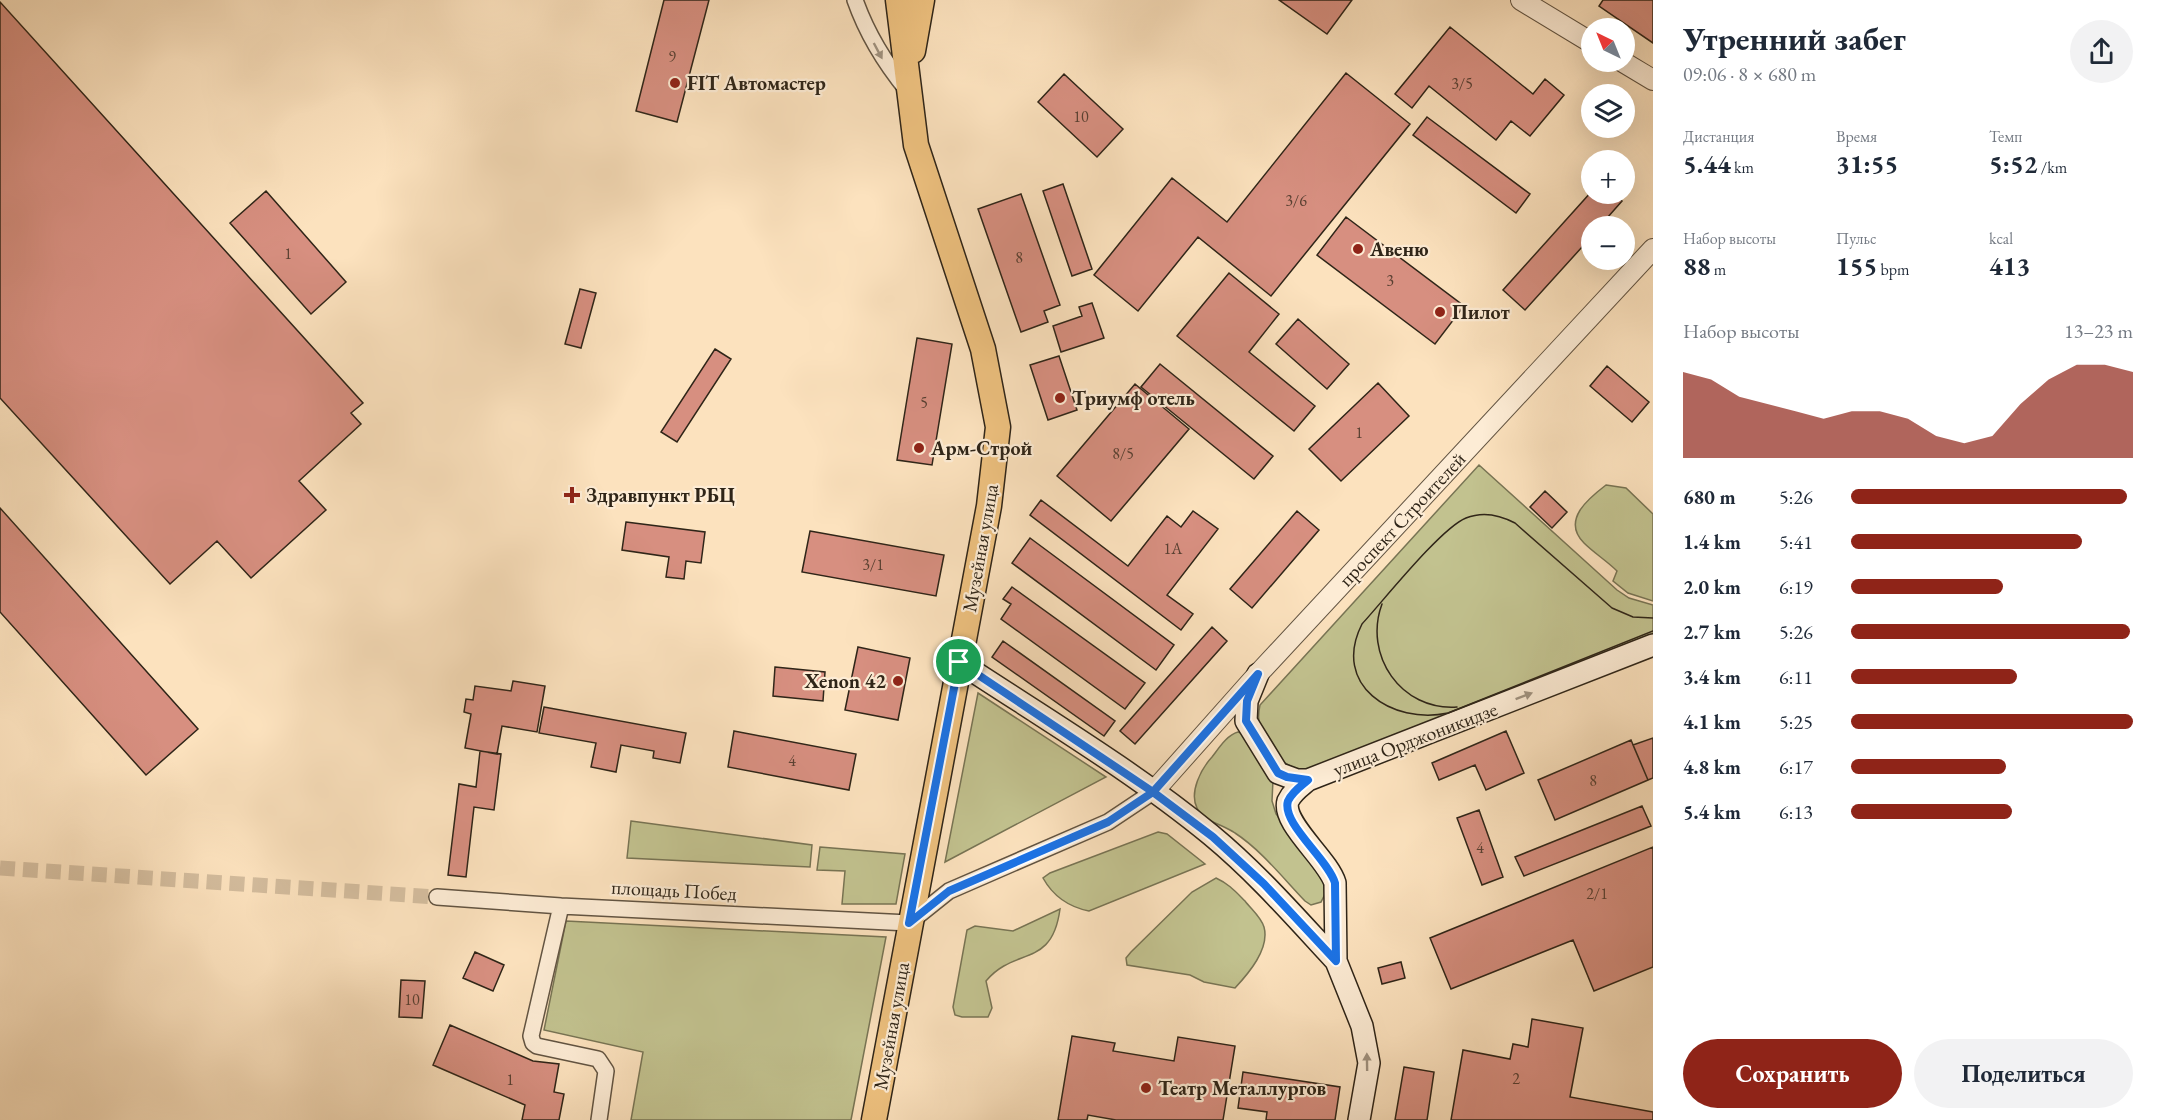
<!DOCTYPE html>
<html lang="ru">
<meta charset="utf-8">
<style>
body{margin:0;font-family:"EB Garamond",serif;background:#f2f2f3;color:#1f2937;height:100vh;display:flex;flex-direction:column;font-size:22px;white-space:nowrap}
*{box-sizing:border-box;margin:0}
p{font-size:20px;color:#747a83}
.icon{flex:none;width:33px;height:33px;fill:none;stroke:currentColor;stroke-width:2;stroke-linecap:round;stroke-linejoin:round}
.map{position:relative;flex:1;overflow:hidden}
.drawer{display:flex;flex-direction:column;background:#fff;width:510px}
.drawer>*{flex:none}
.needle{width:39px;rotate:317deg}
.controls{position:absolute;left:1581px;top:18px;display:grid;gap:12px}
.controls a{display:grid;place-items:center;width:54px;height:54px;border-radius:50%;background:#fff;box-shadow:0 6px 24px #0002;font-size:30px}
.pin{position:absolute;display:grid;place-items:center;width:51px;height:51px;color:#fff;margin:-26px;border:3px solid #fff;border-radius:50%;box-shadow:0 2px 6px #0007}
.round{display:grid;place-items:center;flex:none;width:63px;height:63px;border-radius:32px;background:#f2f2f3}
.head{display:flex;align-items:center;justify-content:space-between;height:102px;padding:0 30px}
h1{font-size:33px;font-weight:700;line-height:45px}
.figures{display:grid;grid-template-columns:repeat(3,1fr);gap:9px;height:102px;padding:6px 30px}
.figures div{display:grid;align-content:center}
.figures b{font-size:26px;font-weight:700}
.figures small{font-size:16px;font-weight:400}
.figures p{font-size:16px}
.chart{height:168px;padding:12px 30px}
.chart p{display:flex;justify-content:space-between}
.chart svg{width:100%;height:108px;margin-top:6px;fill:#8f2418;opacity:.7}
.action{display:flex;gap:12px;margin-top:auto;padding:12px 30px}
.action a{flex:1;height:69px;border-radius:36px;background:#8f2418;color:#fff;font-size:24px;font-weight:700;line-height:69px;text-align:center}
.action a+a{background:#f2f2f3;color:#1f2937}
ul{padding:0 30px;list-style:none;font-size:20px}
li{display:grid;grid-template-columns:96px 72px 1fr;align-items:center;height:45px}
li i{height:15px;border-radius:8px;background:#8f2418}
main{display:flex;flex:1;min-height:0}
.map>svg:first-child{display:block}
.green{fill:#c2c28f;stroke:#787454;stroke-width:1.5}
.building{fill:#d78f80;stroke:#2f2518;stroke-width:1.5}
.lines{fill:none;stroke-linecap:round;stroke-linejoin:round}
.minor-tunnel{stroke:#d3bc9d;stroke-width:15;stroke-dasharray:15 8;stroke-linecap:butt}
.minor-casing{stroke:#625442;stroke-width:18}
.tertiary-casing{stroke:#625442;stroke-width:22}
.secondary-casing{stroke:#2f2518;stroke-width:24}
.primary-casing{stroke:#2f2518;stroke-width:27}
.minor{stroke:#fdecd5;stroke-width:15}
.tertiary{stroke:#fdecd5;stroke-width:20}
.secondary{stroke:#fdecd5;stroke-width:21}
.primary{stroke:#eec17f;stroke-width:24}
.tram{stroke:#2f2518;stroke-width:1.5}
.oneway{fill:#a09280}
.route-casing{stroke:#fff;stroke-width:12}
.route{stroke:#1a73e8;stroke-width:8}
.poi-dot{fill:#8f2418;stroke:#fdecd5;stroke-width:2}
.labels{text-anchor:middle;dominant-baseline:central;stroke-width:4.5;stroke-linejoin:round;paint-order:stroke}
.number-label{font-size:16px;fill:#594032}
.poi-label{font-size:20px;font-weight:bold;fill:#2f2518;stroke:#fdecd5;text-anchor:start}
.street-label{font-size:20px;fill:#2f2518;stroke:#fdecd5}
</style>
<main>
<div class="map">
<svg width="1653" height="1120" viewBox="0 0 1653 1120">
<rect width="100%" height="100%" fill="#fce2be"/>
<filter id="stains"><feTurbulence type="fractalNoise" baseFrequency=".00333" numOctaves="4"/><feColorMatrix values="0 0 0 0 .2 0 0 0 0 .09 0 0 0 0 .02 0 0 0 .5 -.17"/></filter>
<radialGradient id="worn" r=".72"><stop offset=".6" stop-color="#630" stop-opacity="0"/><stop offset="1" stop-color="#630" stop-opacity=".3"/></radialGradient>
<path class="green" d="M1479,465L1617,590L1629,598L1653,605V635L1304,771C1275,764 1253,735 1260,705Z
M1606,485L1626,488L1653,514V601L1628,593L1613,581L1617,571C1607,561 1594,553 1584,543C1561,520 1589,498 1606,485Z
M978,693L1106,777L945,862Z
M1238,732L1244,734L1273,780L1272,801L1276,814L1316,863L1327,890L1321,902L1311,905L1305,901C1283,878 1261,850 1235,833C1224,825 1203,821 1197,808C1189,792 1201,769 1212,757C1219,748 1227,735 1238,732Z
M631,821L812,845L810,867L627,858Z
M1158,832L1167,834L1205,864L1089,911C1069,907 1053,896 1043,878L1050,873Z
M820,847L905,854L896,904H842L845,871L817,870Z
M1216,878C1229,884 1235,891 1245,901C1251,909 1261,917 1264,927C1270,949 1248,974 1235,988L1204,982L1190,975L1127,965L1126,958L1131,952L1192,892Z
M1060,909C1052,969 1015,946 986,981L992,1008L988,1017H962L955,1015L953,1007L967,930L975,926L1013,931Z
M566,921L886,937L851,1120H631L643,1052L544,1030Z"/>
<path class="building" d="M664,0H709L677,122L636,111Z
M1279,0H1352L1327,34Z
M1603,0H1653V43L1599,6Z
M0,2L363,403L351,413L361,424L299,481L326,510L251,578L217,541L170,584L0,398Z
M1450,27L1533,94L1545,79L1564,95L1530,136L1511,121L1496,140L1429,86L1412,108L1395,94Z
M1346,73L1410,124L1271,296L1198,237L1138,311L1094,275L1172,178L1227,222Z
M1064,74L1123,129L1097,157L1038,102Z
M1427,117L1530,194L1516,213L1413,135Z
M1063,184L1092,269L1072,276L1043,191Z
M266,191L346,282L311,314L230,223Z
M1592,191V194H1614L1622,201L1600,226H1592V236L1525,310L1503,290Z
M1021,194L1060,305L1044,311L1048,322L1021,332L978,209Z
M1346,217L1464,306L1435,344L1317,255Z
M1229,273L1279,314L1249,352L1315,406L1294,431L1177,336Z
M580,289L596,293L581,348L565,344Z
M1092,303L1104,338L1061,352L1053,326L1082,316L1079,307Z
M1298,319L1349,364L1327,389L1276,344Z
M917,338L952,344L932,465L897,460Z
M715,349L731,359L677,442L661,432Z
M1059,356L1077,410L1048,420L1030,365Z
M1160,364L1273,456L1254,479L1141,387Z
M1607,366L1649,402L1632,422L1590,386Z
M1378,383L1409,416L1341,481L1309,449Z
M1135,384L1189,429L1111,521L1057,476Z
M1545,491L1567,512L1552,528L1530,507Z
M1041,500L1128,566L1167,516L1181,527L1193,511L1218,529L1167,595L1193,614L1181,630L1030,515Z
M0,508L198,729L146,775L0,612Z
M1297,511L1319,530L1252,608L1230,589Z
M626,522L705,532L701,563L686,561L684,579L666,577L669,557L622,550Z
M810,531L944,555L936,596L802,572Z
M1030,538L1174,645L1156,670L1012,563Z
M1012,587L1145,683L1125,709L1001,619L1011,604L1003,599Z
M1212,627L1227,641L1135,744L1120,731Z
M1003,641L1115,721L1104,736L992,657Z
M858,647L910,658L898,720L845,710Z
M775,667L825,672L823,701L773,696Z
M513,681L545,686L537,732L502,726L497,754L465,748L471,714L464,712L466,699L473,700L475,686L511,691Z
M544,707L686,733L680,763L653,758L654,751L621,745L616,772L591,767L596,743L539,733Z
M734,731L856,754L849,790L728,767Z
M1506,731L1524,773L1486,790L1475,765L1439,780L1432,763Z
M1653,738V778L1648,780L1633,745Z
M1631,740L1648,780L1555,820L1538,780Z
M480,751L501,754L494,810L474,807L466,877L448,875L459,784L476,787Z
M1642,806L1651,826L1524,876L1515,857Z
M1479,810L1503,877L1482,885L1457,818Z
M1653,847V967L1594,991L1573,940L1451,989L1430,938Z
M475,952L504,965L493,991L463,978Z
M1401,962L1405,978L1382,984L1378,968Z
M401,980L425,981L422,1018L399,1017Z
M1532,1019L1583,1028L1570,1097L1653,1112V1120H1451L1463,1050L1510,1059L1513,1044L1528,1047Z
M450,1025L533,1061L559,1064L554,1092L564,1094L559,1120H522L525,1105L433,1065Z
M1072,1036L1115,1043L1113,1051L1174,1061L1178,1037L1235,1046L1223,1120H1116L1088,1115L1087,1120H1058Z
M1404,1067L1434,1072L1427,1120H1395Z
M1243,1072L1340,1087L1335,1120H1266L1267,1112L1238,1108Z"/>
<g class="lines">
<path class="minor-tunnel" d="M0,868L437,897"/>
<g class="minor-casing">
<path id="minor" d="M855,0C867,34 884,62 907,90
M437,897L561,906L909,923L949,891L1108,822L1153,792
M561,906L531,1036L533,1043L537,1046L598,1059L606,1071L599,1120"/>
</g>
<g class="tertiary-casing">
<path id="tertiary" d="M1521,0L1592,43
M1623,62L1653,80
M1153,792L1258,674L1653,249"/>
</g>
<g class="secondary-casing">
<path id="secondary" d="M959,662C1044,718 1133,771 1211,835C1257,873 1296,918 1336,961
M1258,674L1247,701L1246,721L1278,773L1297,780H1308L1653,645
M1308,780C1301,786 1292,792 1288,801C1281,823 1328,859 1335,883L1336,961L1362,1026L1369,1063L1359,1120"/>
</g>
<g class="primary-casing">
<path id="primary" d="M913,51L922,0
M874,1120L989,506L998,427L983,349L916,145L898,0"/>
</g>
<use href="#minor" class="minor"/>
<use href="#tertiary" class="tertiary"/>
<use href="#secondary" class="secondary"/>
<use href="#primary" class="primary"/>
<path class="tram" d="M1382,604C1363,655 1401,711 1457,707
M1653,618L1633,617L1612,608L1515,523C1500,515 1483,511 1466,518C1441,528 1384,600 1362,624C1331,685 1392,725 1448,713L1653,631"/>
</g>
<defs><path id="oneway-solid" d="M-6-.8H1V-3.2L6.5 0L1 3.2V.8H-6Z" transform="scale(1.5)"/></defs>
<g class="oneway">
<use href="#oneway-solid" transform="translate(878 51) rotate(62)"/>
<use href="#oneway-solid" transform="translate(1524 696) rotate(-21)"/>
<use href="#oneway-solid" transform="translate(1367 1062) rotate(-91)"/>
</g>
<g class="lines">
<g class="route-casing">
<path id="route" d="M959,662L909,923L949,891L1108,822L1153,792L1213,837L1264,884L1336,961L1335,883C1328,859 1281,823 1288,801C1292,792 1301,786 1308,780L1287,777L1278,773L1246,721L1247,701L1258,674L1153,792L959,662"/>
</g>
<use href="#route" class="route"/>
</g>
<g class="poi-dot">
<circle cx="675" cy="83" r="6"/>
<circle cx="1358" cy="249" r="6"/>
<circle cx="1440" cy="312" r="6"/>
<circle cx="1060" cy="398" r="6"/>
<circle cx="919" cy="448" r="6"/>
<path d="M569 486h6v6h6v6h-6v6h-6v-6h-6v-6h6z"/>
<circle cx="898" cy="681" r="6"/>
<circle cx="1146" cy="1088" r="6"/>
</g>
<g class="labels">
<g class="number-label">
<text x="672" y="56">9</text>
<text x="1462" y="83">3/5</text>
<text x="1081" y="116">10</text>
<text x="1296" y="200">3/6</text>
<text x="288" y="253">1</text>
<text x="1019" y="257">8</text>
<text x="1390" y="280">3</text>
<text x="924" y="402">5</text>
<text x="1359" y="432">1</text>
<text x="1123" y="453">8/5</text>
<text x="1173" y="548">1А</text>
<text x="873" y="564">3/1</text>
<text x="792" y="760">4</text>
<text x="1593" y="780">8</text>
<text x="1480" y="847">4</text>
<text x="1597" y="893">2/1</text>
<text x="412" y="999">10</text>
<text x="1516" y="1078">2</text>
<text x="510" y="1079">1</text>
</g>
<g class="poi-label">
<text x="687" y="83">FIT Автомастер</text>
<text x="1370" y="249">Авеню</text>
<text x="1452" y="312">Пилот</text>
<text x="1072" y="398">Триумф отель</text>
<text x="931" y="448">Арм-Строй</text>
<text x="586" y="495">Здравпункт РБЦ</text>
<text x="886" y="681" text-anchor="end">Xenon 42</text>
<text x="1158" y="1088">Театр Металлургов</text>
</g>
<g class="street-label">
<text transform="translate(1402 519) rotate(-47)">проспект Строителей</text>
<text transform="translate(980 548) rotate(-80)">Музейная улица</text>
<text transform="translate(1415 739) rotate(-21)">улица Орджоникидзе</text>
<text transform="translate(674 890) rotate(3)">площадь Побед</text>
<text transform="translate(891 1026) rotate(-80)">Музейная улица</text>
</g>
</g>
<rect width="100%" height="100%" filter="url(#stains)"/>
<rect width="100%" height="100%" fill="url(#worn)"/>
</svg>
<div class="controls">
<a><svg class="needle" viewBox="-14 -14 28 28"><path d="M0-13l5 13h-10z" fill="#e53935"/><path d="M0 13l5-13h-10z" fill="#747a83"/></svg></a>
<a><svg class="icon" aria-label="layers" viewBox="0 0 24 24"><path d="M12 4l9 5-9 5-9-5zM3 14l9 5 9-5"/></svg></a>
<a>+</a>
<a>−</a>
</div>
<div class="pin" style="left:959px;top:662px;background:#1e9e55"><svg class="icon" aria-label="arrive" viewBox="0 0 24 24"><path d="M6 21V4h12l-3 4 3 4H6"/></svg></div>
</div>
<section class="drawer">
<div class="head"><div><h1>Утренний забег</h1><p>09:06 · 8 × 680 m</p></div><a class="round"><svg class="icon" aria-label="share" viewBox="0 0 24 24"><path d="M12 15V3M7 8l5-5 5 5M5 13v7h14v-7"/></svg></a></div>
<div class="figures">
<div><p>Дистанция</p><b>5.44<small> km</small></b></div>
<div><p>Время</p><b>31:55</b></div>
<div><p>Темп</p><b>5:52<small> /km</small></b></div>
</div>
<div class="figures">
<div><p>Набор высоты</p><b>88<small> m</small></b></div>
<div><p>Пульс</p><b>155<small> bpm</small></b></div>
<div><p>kcal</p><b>413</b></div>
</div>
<div class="chart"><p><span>Набор высоты</span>13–23 m</p>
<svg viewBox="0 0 160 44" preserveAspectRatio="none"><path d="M0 44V9L10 12L20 19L30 22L40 25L50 28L60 25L70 25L80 28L90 35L100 38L110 35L120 22L130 12L140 6L150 6L160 9V44z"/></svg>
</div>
<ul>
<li><b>680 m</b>5:26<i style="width:98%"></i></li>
<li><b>1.4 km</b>5:41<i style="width:82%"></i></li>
<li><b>2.0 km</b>6:19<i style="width:54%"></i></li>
<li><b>2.7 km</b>5:26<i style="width:99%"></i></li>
<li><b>3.4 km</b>6:11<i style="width:59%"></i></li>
<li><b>4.1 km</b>5:25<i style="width:100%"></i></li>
<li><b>4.8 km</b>6:17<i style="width:55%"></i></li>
<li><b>5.4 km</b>6:13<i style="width:57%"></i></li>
</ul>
<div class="action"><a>Сохранить</a><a>Поделиться</a></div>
</section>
</main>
